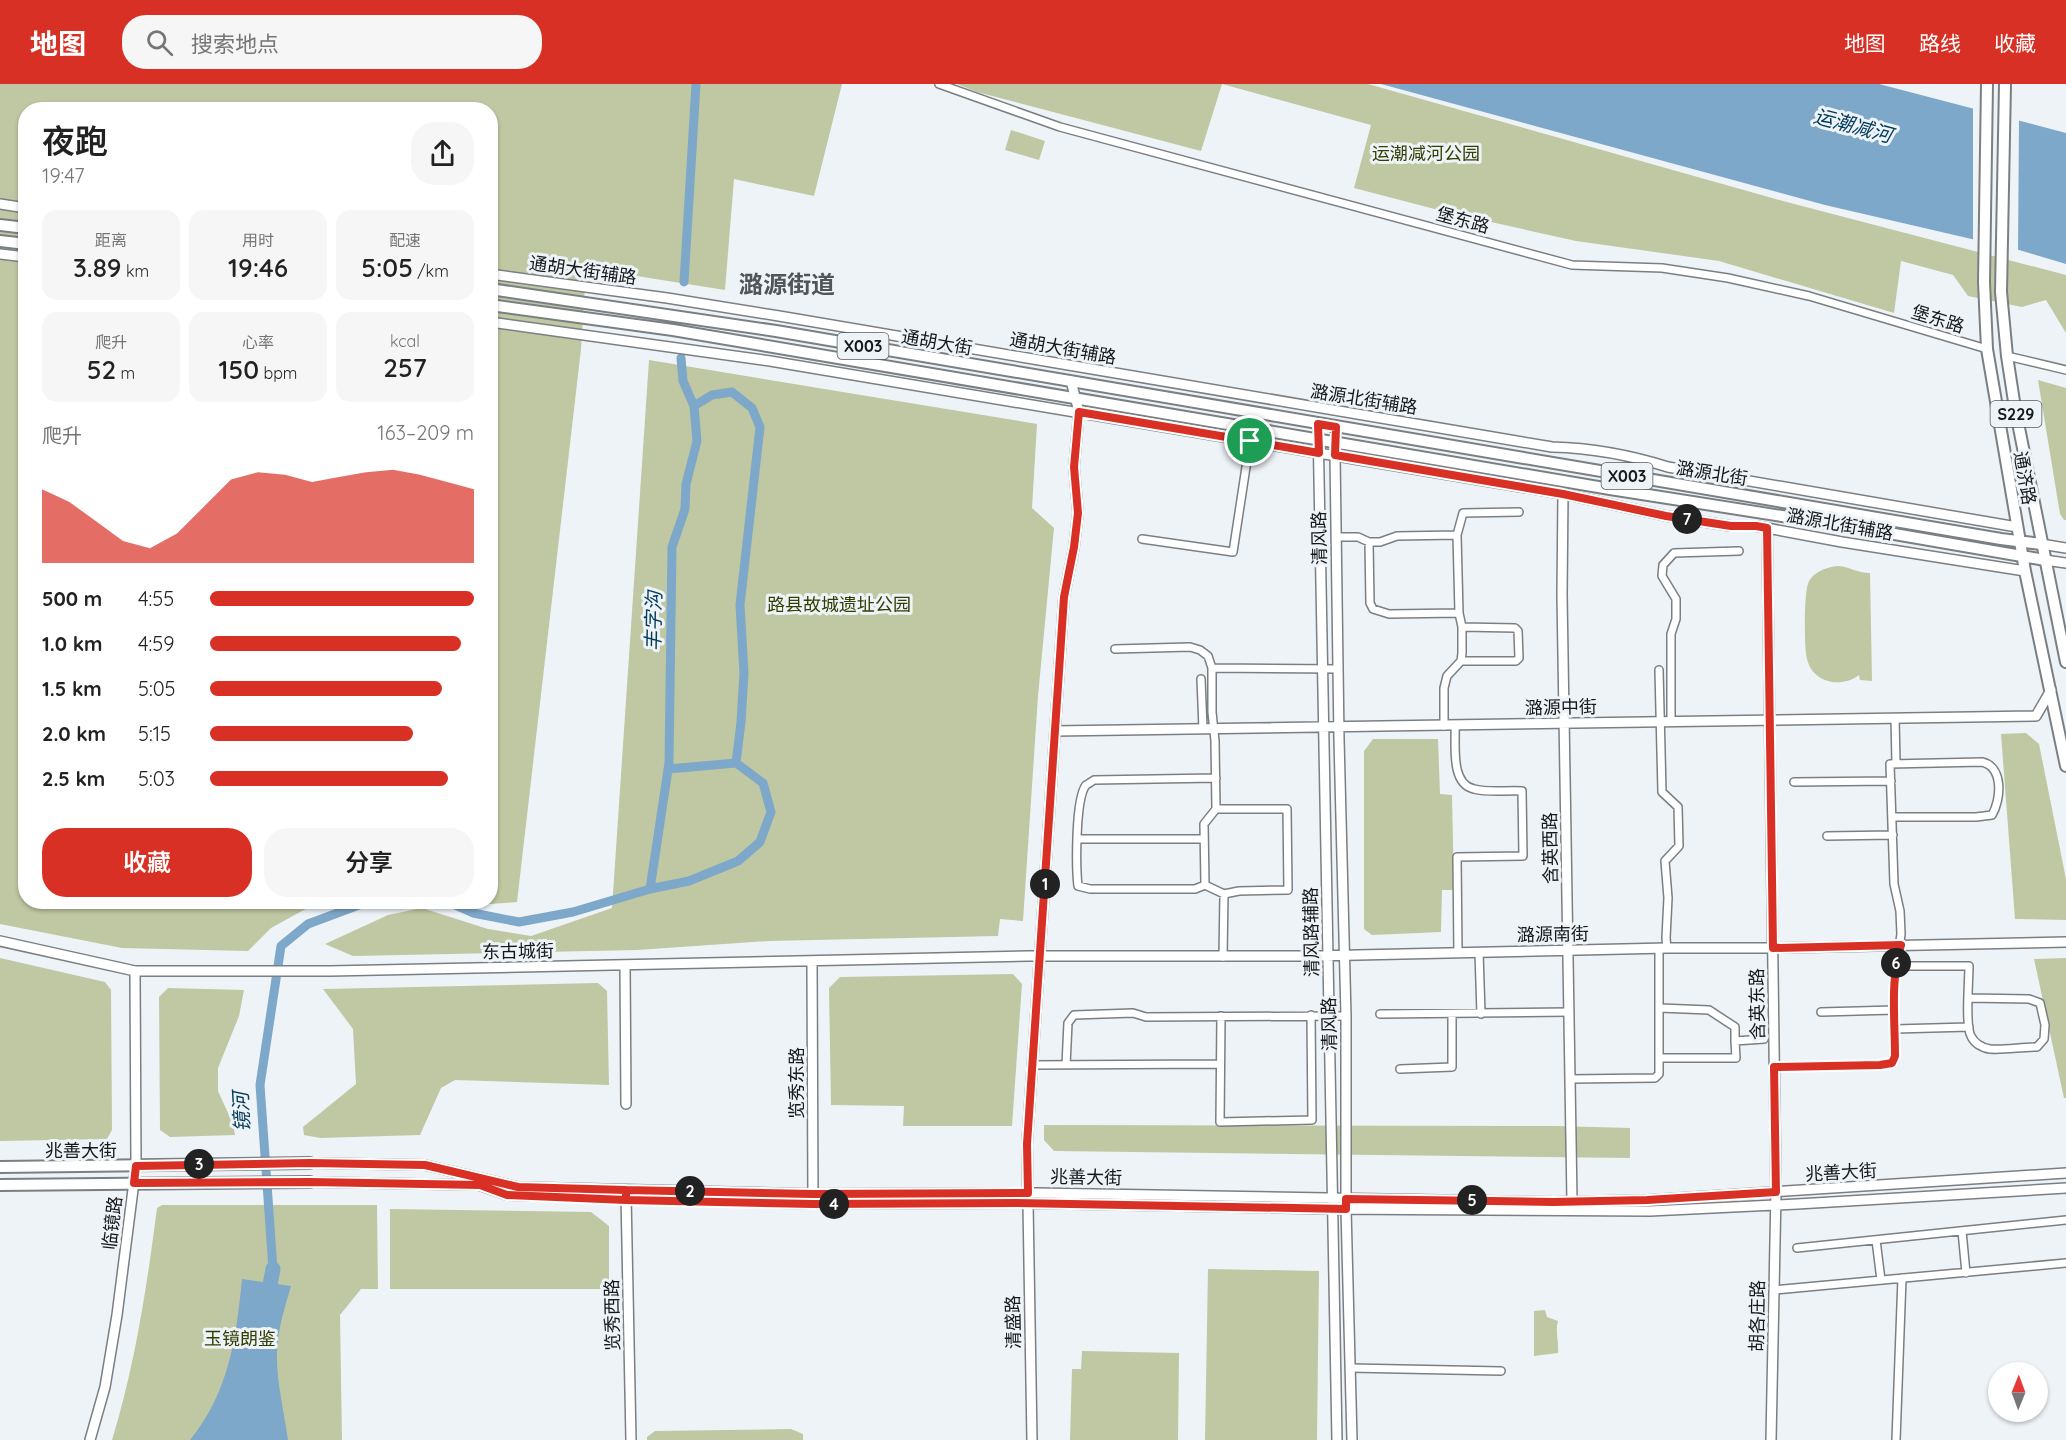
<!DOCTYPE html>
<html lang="zh">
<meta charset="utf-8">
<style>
body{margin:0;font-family:Quicksand,"Noto Sans SC",sans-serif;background:#f6f6f6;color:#222;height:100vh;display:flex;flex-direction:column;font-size:22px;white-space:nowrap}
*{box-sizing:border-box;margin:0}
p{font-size:20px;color:#767676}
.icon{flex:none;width:33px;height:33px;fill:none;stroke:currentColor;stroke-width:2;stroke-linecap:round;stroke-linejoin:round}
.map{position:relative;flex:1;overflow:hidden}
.sheet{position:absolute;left:18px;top:18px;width:480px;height:807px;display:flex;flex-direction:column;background:#fff;border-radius:24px;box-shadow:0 2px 4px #0004}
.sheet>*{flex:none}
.needle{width:39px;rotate:1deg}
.tools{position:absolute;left:1988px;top:1278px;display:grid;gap:12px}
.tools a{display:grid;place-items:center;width:60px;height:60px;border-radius:50%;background:#fff;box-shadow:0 2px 4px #0004;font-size:30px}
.pin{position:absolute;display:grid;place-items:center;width:51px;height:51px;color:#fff;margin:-26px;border:3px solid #fff;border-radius:50%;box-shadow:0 2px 6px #0007}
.km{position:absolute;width:30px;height:30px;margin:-15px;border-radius:50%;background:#222;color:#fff;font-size:16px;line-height:30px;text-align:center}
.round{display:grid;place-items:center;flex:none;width:63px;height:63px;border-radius:24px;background:#f6f6f6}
.summary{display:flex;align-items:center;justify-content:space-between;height:102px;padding:0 24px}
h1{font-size:33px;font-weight:600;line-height:45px}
.stats{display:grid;grid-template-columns:repeat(3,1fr);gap:9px;height:102px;padding:6px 24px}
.stats div{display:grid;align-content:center;border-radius:15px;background:#f6f6f6;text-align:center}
.stats b{font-size:26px;font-weight:600}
.stats small{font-size:16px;font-weight:400}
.stats p{font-size:16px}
.chart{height:168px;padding:12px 24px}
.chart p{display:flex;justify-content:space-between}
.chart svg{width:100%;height:108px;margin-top:6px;fill:#d93025;opacity:.7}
.button{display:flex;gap:12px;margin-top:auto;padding:12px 24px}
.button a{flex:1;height:69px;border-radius:24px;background:#d93025;color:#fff;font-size:24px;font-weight:600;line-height:69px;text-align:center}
.button a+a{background:#f6f6f6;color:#222}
ul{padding:0 24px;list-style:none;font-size:20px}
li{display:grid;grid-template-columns:96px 72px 1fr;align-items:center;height:45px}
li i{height:15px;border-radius:8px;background:#d93025}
header{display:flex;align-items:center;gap:36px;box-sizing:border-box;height:84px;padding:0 30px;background:#d93025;color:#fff}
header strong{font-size:28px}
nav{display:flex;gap:33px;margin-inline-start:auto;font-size:21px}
.search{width:420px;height:54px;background:#f6f6f6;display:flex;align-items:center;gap:15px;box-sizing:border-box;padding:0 21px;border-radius:24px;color:#767676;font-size:22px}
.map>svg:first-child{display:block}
.green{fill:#bfc8a2}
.water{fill:#7da8c9}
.pier{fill:#eef3f8}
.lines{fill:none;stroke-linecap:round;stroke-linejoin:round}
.canal{stroke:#7da8c9;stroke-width:9}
.river{stroke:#7da8c9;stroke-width:15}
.street-casing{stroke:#7a7f83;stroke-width:10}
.secondary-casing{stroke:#7a7f83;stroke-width:12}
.primary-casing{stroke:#7a7f83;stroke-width:14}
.street{stroke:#fff;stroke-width:7}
.secondary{stroke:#fff;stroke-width:9}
.primary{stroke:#fff;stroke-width:10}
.route-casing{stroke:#fff;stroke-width:12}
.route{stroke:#d93025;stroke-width:8}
.labels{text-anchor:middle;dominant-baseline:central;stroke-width:6;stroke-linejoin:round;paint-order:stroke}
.shield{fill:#eef3f8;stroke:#575a5d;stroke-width:1.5}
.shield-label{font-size:16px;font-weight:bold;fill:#16181a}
.park-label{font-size:18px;fill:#343d02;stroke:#eef3f8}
.street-label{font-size:18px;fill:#16181a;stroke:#eef3f8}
.water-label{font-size:20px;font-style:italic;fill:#023b5b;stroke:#eef3f8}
.district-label{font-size:24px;font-weight:bold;fill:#515559;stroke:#eef3f8}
</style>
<header>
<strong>地图</strong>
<div class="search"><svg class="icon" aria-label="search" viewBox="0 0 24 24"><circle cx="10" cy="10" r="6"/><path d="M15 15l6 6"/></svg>搜索地点</div>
<nav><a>地图</a><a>路线</a><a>收藏</a></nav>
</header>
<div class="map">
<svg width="2066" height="1356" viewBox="0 0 2066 1356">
<rect width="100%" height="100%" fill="#eef3f8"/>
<path class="green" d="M0,0H842L814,112L734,95L725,206L586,184L581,265L517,818L491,820L485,818H490V26H26V818H328L311,822L271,844L248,867L122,864L0,840Z
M957,0H1368L1783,117L2066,191V249L2046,216L2022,223L1968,212L1953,191L1901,177L1894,229L1719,177L1576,157L1446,128L1354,104L1371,41L1222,0L1201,67L977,8Z
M1011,46L1045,57L1039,76L1005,66Z
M649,276L1037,340L1032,424L1054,444L1038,612L1023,837L1000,835L998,852L769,857L637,866L353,872L325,860L388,831L422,824L488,845L531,852L612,824Z
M2038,296L2066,304V436H2064L2060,430Z
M1838,482C1851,483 1857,489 1870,489L1872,597L1860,596L1859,591C1842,604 1813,600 1807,575C1804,565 1804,510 1808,500C1812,488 1827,483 1838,482Z
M2026,649L2039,660L2066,795V836L2015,835L2001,650Z
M1373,655H1438L1440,710L1452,711L1454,806H1442L1441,848L1372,851L1364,845V667Z
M0,874L105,898L111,906L112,1046L107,1055L0,1057Z
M2066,874V1014H2064L2034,875Z
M1013,890L1022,900L1012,1042H903L904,1022L831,1021L829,904L840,893Z
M598,899L607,907L609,1001L455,996L441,1004L420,1051L320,1054L304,1051L303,1043L356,1000L353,945L323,905Z
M168,904L244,906L239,932L218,984V1007L233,1040L235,1051L170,1053L160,1046L159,913Z
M1044,1041L1555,1042L1630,1044V1074L1054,1067L1044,1056Z
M162,1121H377L378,1205H361L340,1231L342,1356H112C135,1281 147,1202 157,1124Z
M390,1125L591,1128L609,1142V1205H390Z
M1208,1185L1319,1187L1317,1356H1205Z
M1545,1226L1547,1233L1558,1237C1555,1248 1559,1257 1558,1269L1534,1272V1227Z
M1082,1267L1179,1269L1178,1356H1070L1072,1285H1081Z
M791,1345L803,1350V1356H647V1353L655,1347Z"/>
<path class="water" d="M1381,0H1879L2066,49V180L2019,166L1825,121Z
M242,1195L291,1202C285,1223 278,1244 277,1267C276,1297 284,1326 288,1356H190C229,1308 236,1255 242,1195Z"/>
<path class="pier" d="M1973,23L2019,33L2018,169L1973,159Z"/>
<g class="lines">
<path class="canal" d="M684,198L696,0
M668,685L736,679L741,638L744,589L740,521L760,343L752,324L732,308L712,311L694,322
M650,805L669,679L672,463L685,425L686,400L697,357L694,322L683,297L681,274
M448,818L473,829L519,838L573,828L650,805L689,797L738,777L760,758L771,728L763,699L736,679
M273,1185L260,1001L281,862L308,840L367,818"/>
<path class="river" d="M267,1217L273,1185"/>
<g class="street-casing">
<path id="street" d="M939,0L1060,43L1572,181L1662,184L1728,194L1809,212L1987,265
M2007,272L2066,286
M1336,453H1358L1369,458H1380L1397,452L1457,451
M1142,455L1233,468L1250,357
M1369,458L1370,519L1373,525L1389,530L1459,529
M1115,565L1190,563L1200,566L1208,572L1212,584V628L1215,657L1216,725L1204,740L1205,801L1224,810L1223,873
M1461,577H1516L1519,574L1518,547L1515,544L1462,543
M1212,584L1338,585
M1659,586L1662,708L1678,723L1679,762L1665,777L1668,814L1666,854L1667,864
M1201,595L1203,645
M1895,634L1896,679
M1671,638V550L1676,535V515L1662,492L1663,481L1674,469L1739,467
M1444,642V604L1447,592L1461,577L1462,569V543L1459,529L1457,451L1463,429L1519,428
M1455,642C1456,660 1450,700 1474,705C1489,709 1507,706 1522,707L1523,772L1457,773L1458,869
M1794,698L1891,697
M1216,725H1287L1288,806L1239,807L1224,810
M1827,752L1893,751
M1077,755H1204
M1205,801L1195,805H1090L1078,802C1076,784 1075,715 1086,701C1087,701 1094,696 1094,696L1216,694
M1479,868L1481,930
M1895,882H1969C1969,896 1965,942 1971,952C1974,959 1982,964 1990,965C2005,966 2021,963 2037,963L2044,955L2045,941L2040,919L2029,915L1969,914
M1660,924L1709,926L1735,943V957L1764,955
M1821,928L1894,926
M1380,930L1569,928
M1221,932L1220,1038L1312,1036L1311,931
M1895,945L1969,943
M1660,974H1736L1735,957
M1032,981L1220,980
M1066,981L1068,939L1074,931L1133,929L1146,933L1346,932
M1774,983L1880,981L1892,979L1895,972L1894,901L1901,850L1900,827L1894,800L1890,680L1982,678C2004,683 2001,716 1992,731L1976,733H1892
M1400,985L1452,983V930
M1570,995L1655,994L1659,990V864
M1962,1147L1966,1189
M1876,1156L1881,1196
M1797,1164L2066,1136
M1774,1206L2066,1179
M1350,1284L1501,1287
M1896,1356L1902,1194"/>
</g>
<g class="secondary-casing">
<path id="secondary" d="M0,120L26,124
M0,170L26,173
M490,190L667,214L779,232L1552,363C1592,364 1630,371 1668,383L2017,443
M490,238L770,277L1563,410L1666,432L1731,442H1756L1842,458L2025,487
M1318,340L1337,1356
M1336,343L1335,371L1339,655L1346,932V1125L1352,1356
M1563,410L1562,511L1572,1117
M1767,444L1776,1108L1771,1356
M2041,460L2066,464
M2045,476L2066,479
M1055,647L2036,632L2051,606
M0,857L135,887H330L1028,872H1313L1667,864H1773L2066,858
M812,878L813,1116
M625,882L626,1020
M310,1079L425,1081L518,1103L813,1110L1037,1109L1553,1118L1647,1116L2066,1089
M310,1098L479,1101L507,1111L813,1120L1017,1119L1332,1125L1650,1127L1797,1120L2066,1104
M626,1111L631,1356
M90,1356L105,1303L117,1231L136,1082L135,887
M1032,1356L1027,1060L1064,513L1074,463L1078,429L1074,383L1079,328L1071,297"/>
</g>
<g class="primary-casing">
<path id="primary" d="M1987,0L1984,198L1987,265L2025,487L2066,682
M2005,0L2001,208L2007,272L2015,324L2066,578
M0,141L26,144
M0,157L26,160
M490,205L776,247L2001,455L2041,460
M490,221L673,246L1610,405L1877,447L2045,476
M0,1083L310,1079
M0,1101L310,1098"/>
</g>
<use href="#street" class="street"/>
<use href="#secondary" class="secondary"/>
<use href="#primary" class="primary"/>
</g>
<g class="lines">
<g class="route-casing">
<path id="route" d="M1250,357L1079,328L1074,383L1078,429L1074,463L1064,513L1027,1060L1028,1109L813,1110L626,1106V1116L507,1111L480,1101L310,1098L134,1099L136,1082L310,1079L425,1081L518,1103L626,1106V1116L813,1120L1017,1119L1346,1125V1115L1553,1118L1647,1116L1776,1108L1774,983L1880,981L1892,979L1895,972C1895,936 1890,896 1901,861L1773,864L1767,444L1756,442H1731L1666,432L1563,410L1335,371L1336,343L1318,340L1319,369L1250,357"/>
</g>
<use href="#route" class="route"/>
</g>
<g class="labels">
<g class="shield">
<rect x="837.5" y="249" width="51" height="26" rx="4.5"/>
<rect x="1990.5" y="317" width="51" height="26" rx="4.5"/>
<rect x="1601.5" y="379" width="51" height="26" rx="4.5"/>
</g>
<g class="shield-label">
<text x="863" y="262">X003</text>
<text x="2016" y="330">S229</text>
<text x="1627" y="392">X003</text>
</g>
<g class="park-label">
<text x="1426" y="69">运潮减河公园</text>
<text x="839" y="520">路县故城遗址公园</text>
<text x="240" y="1254">玉镜朗鉴</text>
</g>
<g class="street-label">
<text transform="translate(1463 136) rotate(15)">堡东路</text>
<text transform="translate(583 186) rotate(8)">通胡大街辅路</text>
<text transform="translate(1938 235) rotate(17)">堡东路</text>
<text transform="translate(937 258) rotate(10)">通胡大街</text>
<text transform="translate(1063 264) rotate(10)">通胡大街辅路</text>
<text transform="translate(1364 315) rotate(9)">潞源北街辅路</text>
<text transform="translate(1712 389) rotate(9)">潞源北街</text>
<text transform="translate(2025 394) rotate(80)">通济路</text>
<text transform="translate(1840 440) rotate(10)">潞源北街辅路</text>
<text transform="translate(1319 454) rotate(-91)">清风路</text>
<text transform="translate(1561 623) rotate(-1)">潞源中街</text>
<text transform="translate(1550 764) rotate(-91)">含英西路</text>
<text transform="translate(1311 848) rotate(-91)">清风路辅路</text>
<text transform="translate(1553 850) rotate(-1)">潞源南街</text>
<text transform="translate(518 867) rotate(-1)">东古城街</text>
<text transform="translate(1757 920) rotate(-91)">含英东路</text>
<text transform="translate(1329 940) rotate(-91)">清风路</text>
<text transform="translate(796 999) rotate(-90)">览秀东路</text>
<text x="81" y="1066">兆善大街</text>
<text transform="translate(1841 1088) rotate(-3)">兆善大街</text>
<text transform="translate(1086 1093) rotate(1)">兆善大街</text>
<text transform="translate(112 1139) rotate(-83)">临镜路</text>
<text transform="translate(612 1231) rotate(-91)">览秀西路</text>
<text transform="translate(1757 1232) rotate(-89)">胡各庄路</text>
<text transform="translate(1013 1238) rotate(-91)">清盛路</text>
</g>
<g class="water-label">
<text transform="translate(1853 41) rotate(15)">运潮减河</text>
<text transform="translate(653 537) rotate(-89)">丰字沟</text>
<text transform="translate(241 1028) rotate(-93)">镜河</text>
</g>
<g class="district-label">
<text x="787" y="200">潞源街道</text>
</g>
</g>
</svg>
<div class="tools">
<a><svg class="needle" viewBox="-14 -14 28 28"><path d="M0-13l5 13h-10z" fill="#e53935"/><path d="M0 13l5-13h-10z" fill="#767676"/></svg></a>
</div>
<div class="pin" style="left:1250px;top:357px;background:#1e9e55"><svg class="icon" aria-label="arrive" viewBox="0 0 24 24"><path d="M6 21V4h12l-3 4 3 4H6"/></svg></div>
<b class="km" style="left:1045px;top:800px">1</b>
<b class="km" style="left:690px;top:1107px">2</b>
<b class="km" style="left:199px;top:1080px">3</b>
<b class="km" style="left:834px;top:1120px">4</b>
<b class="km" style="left:1472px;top:1116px">5</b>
<b class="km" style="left:1896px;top:879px">6</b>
<b class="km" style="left:1687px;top:435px">7</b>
<section class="sheet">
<div class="summary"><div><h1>夜跑</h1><p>19:47</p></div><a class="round"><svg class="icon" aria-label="share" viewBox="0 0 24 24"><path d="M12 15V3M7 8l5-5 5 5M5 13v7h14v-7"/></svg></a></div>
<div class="stats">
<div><p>距离</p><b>3.89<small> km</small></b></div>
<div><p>用时</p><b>19:46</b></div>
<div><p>配速</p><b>5:05<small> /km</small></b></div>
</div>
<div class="stats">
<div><p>爬升</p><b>52<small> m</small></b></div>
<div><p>心率</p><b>150<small> bpm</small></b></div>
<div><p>kcal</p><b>257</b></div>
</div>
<div class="chart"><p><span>爬升</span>163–209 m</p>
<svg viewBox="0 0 160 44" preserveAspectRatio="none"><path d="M0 44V14L10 19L20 27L30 35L40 38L50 32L60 21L70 10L80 7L90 8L100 11L110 9L120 7L130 6L140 8L150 11L160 14V44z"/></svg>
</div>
<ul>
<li><b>500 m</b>4:55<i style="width:100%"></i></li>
<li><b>1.0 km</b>4:59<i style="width:95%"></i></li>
<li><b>1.5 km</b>5:05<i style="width:88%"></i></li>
<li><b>2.0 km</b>5:15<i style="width:77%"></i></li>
<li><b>2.5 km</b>5:03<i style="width:90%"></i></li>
</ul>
<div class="button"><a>收藏</a><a>分享</a></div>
</section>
</div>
